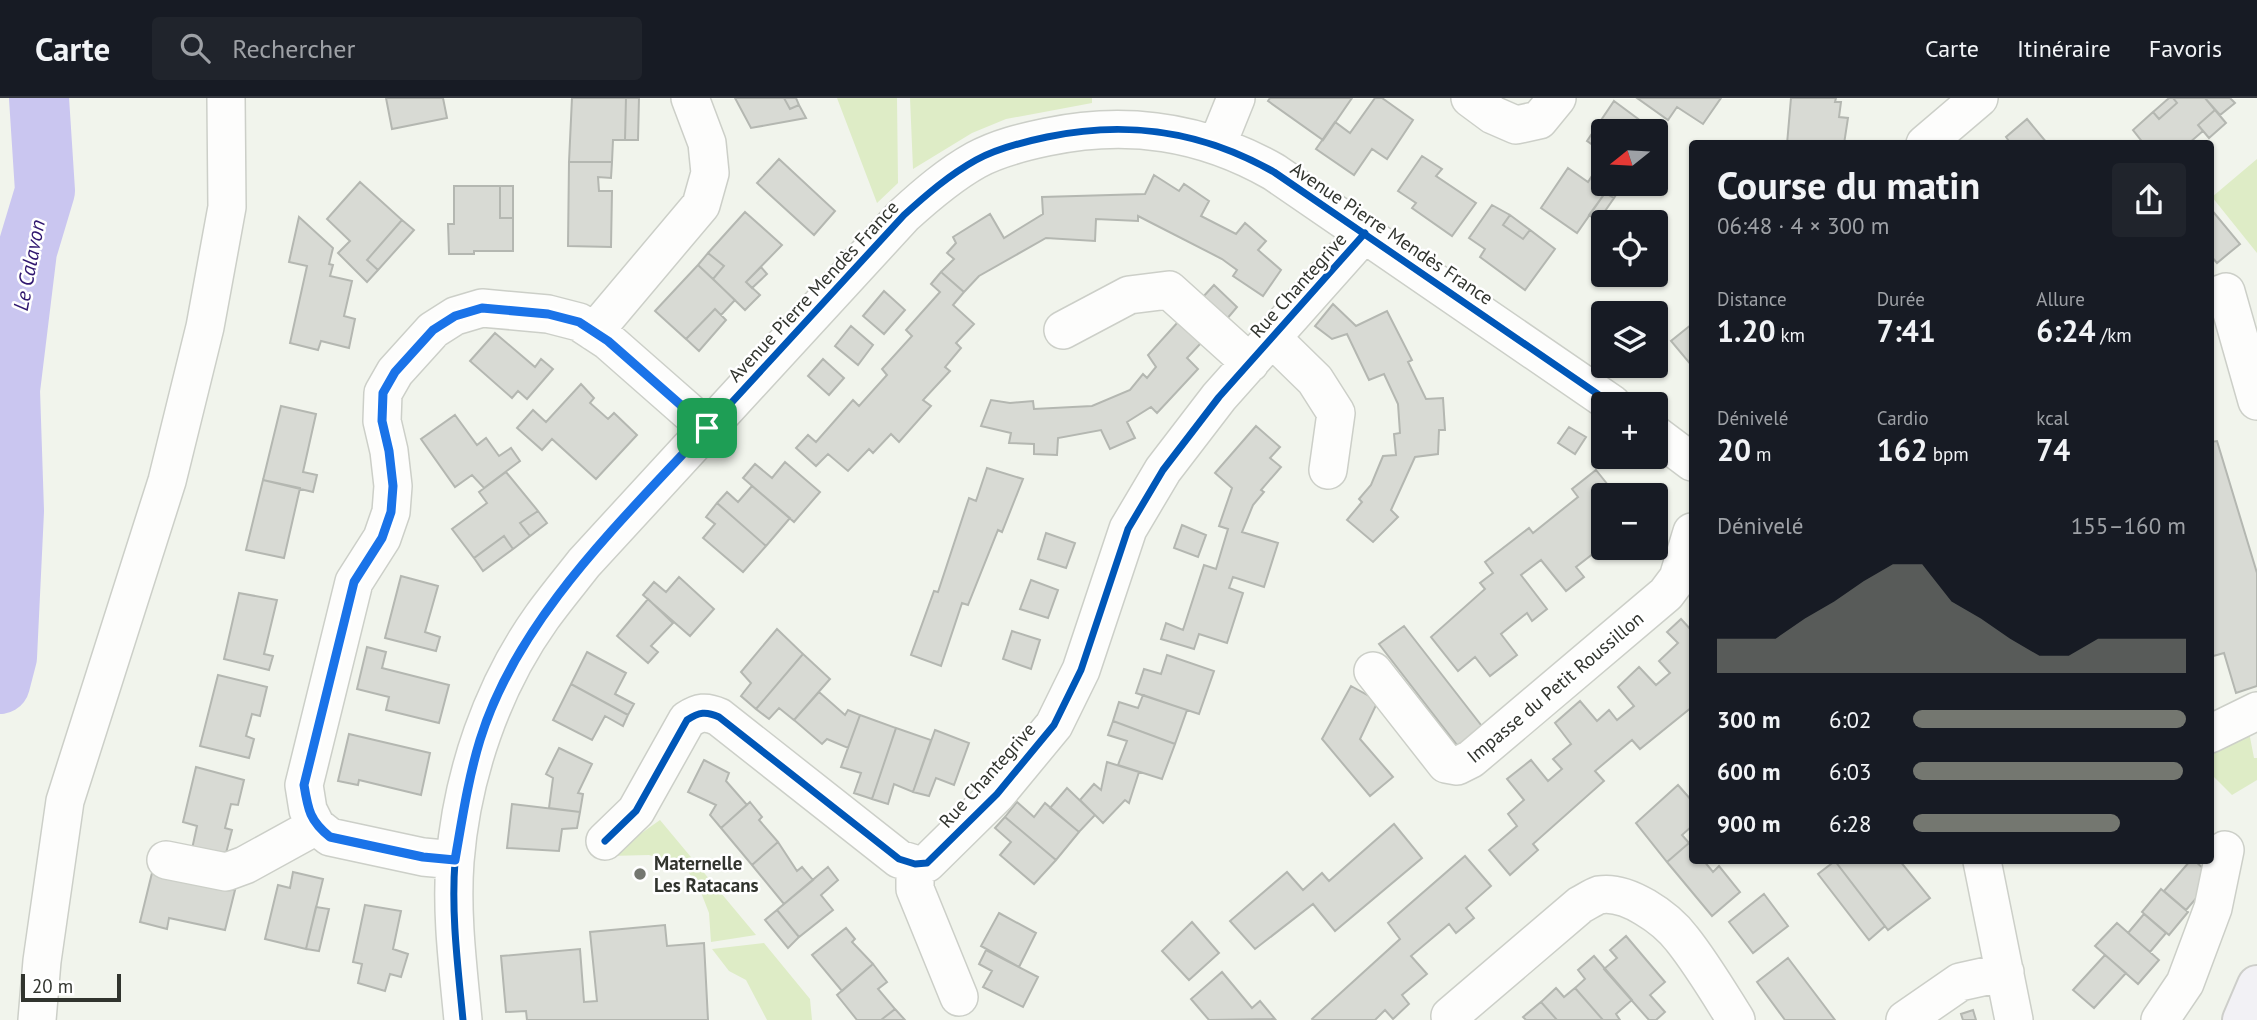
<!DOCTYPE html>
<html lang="fr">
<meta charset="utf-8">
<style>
body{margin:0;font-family:"PT Sans",sans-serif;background:#20242c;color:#f1f3f6;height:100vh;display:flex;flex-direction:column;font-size:26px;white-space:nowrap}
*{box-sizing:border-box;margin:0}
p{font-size:23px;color:#9ea1a6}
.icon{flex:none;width:38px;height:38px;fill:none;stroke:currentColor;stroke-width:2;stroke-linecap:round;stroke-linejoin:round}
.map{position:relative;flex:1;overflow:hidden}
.drawer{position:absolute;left:1689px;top:42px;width:525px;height:724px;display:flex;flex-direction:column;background:#171b24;border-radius:7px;box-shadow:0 2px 5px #0004}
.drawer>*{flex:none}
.needle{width:46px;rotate:252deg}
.tools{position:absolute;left:1591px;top:21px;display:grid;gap:14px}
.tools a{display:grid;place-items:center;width:77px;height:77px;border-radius:7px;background:#171b24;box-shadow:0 2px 5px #0004;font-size:35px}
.scale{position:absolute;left:21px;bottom:18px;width:100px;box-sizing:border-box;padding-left:7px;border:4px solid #31342e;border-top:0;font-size:19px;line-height:24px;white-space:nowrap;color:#31342e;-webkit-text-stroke:5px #fff;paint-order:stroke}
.pin{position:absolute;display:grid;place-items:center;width:60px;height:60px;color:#fff;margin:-30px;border-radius:14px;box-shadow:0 4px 10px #0006}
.round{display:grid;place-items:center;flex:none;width:74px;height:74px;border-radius:7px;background:#20242c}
.headline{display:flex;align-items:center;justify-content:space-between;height:119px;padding:0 28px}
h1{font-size:38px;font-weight:700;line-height:52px}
.metrics{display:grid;grid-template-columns:repeat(3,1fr);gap:10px;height:119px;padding:7px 28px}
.metrics div{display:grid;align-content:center}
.metrics b{font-size:30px;font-weight:700}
.metrics small{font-size:19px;font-weight:400}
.metrics p{font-size:19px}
.chart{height:196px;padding:14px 28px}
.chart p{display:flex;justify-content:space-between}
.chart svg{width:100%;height:126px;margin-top:7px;fill:#747770;opacity:.7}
ul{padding:0 28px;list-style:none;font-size:23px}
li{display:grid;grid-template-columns:112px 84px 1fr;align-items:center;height:52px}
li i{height:18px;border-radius:9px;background:#747770}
header{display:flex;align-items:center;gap:42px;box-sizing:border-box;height:98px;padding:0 35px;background:#171b24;border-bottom:2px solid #363941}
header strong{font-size:33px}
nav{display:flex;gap:38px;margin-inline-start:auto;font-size:24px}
.search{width:490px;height:63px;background:#20242c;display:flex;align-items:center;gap:18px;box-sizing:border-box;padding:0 24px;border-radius:7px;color:#9ea1a6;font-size:26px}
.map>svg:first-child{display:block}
.green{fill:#deecc6}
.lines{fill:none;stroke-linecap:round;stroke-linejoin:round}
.river{stroke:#cac6f0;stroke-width:60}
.building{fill:#d8dad4;stroke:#b4b7b1;stroke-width:2}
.minor-casing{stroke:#cccfc8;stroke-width:40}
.major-casing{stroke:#cdceca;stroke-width:42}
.minor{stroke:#fdfdfc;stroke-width:37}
.major{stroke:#f2f1f5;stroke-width:38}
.cycleway-casing{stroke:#fff;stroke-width:11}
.cycleway{stroke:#0057b8;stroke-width:7}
.route-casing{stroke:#fff;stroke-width:14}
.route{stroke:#1a73e8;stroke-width:9}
.poi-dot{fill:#747770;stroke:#fff;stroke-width:2.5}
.labels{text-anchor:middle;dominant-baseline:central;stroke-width:5;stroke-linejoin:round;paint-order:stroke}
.street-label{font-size:19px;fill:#31342e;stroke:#fff}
.poi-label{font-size:19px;font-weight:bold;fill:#31342e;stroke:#fff;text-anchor:start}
.water-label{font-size:21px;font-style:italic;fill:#30176f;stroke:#fff}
</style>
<header>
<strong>Carte</strong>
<div class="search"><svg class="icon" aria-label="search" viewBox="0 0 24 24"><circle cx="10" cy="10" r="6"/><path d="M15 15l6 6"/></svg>Rechercher</div>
<nav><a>Carte</a><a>Itinéraire</a><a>Favoris</a></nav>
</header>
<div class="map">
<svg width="2257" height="922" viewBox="0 0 2257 922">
<rect width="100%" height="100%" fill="#f1f4ec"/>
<path class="green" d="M837,0H897L898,85L877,105Z
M910,0H1092V5L1006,21L972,35L913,71Z
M2257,61V155L2212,99Z
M2249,634L2254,660H2257V682L2232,697L2210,675V654Z
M660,722L756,837L711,844L709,815L702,797L688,773L669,763L649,757L609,758Z
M764,845L810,901L812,922H767L746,882L729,873L712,851Z"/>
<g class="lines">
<path class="river" d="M0,586L7,559L14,413L10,292L27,153L45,93L39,0"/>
</g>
<path class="building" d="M386,0H443L447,20L392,31Z
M572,0H626L625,42H613L612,64H569Z
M626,0H639L638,42H625Z
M735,0H784L790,11L799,7L806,20L751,30Z
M784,0H796L799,7L790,11Z
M1270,0H1352L1323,42L1268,3Z
M1375,0H1382L1413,22L1387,61L1372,51L1354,77L1316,51L1335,24L1350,35Z
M1637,0H1721L1703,26L1677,9L1668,22Z
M1791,0H1836L1835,4H1841L1839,19L1848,20L1844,46H1787Z
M2169,0H2173L2177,5L2159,21L2153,14Z
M2173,0H2205L2215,12L2198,27L2203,33L2188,46H2144L2133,32L2153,14L2159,21L2177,5Z
M2205,0H2230L2235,5L2220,17Z
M1614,3L1649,29L1646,33H1603V54L1587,43Z
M2215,12L2226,25L2209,40L2198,27Z
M2027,21L2047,45L2046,46H2011L2006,39Z
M1422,58L1442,71L1436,78L1476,105L1452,138L1412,110L1416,105L1398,93Z
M779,61L835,113L814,137L757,85Z
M569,64H612L611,80L598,79L599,93H612L611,149L568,148Z
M1568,70L1588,84L1597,70L1603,75V86H1619L1622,88L1614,100L1605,95L1577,135L1541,110Z
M1154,77L1179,93L1184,86L1209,103L1201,118L1236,136L1245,125L1266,143L1258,152L1281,172L1263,198L1233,178L1237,172L1222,161L1138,118V123L1096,121L1095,143L1046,140L979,178L964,194L941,174L954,161L947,155L956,145L953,139L990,116L1004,140L1043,116L1042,99L1145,96Z
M360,84L402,122L367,162L378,172L367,184L338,155L350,143L327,121Z
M454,88H500V120H513V153H474V156H449L448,126H454Z
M500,88H513V120H500Z
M1605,95L1614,100L1598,123L1589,117Z
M1492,107L1510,117L1503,127L1523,141L1530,132L1555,151L1525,192L1480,159L1485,151L1469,140Z
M2210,110L2240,146L2217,165L2210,157Z
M745,114L782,147L746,184L760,197L745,212L713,181L724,168L708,155Z
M1510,117L1530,132L1523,141L1503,127Z
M299,119L333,150L329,166L333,167L330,178L352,183L344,218L355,221L349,250L321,243L318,252L290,245L307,168L289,164Z
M402,122L414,132L378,172L367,162Z
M708,155L724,168L713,181L698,167Z
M698,167L735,202L721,217L715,211L686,241L655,213Z
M761,169L767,176L752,190L746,184Z
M941,174L964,194L953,207L974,226L956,245L961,250L945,269L950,273L923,302L931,308L899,344L891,336L873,355L869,351L848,373L828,356L816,368L796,350L808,337L816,344L853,302L859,308L887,277L882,271L912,238L906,232L940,194L931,186Z
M1214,187L1237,209L1226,222L1202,200Z
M884,193L905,212L884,236L863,218Z
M1333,206L1356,228L1387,213L1412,262L1408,264L1426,301L1443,300L1445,332H1439L1438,356L1415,359L1391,412L1398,419L1373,444L1347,422L1362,404L1359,401L1371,387L1383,358L1396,357L1394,336L1400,335L1398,306L1384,276L1369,282L1347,236L1332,241L1315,228Z
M715,211L726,222L699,253L686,241Z
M1178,224L1201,245L1187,260L1198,271L1157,315L1151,309L1127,324L1135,340L1110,351L1101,332L1058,340L1057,357L1034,356V346L1009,345L1011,335L981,328L991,302L1010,305L1033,303L1034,311L1092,308L1130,292L1143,276L1147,280L1156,269L1148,257Z
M1692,226V268L1671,243Z
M851,228L873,247L858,267L835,248Z
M495,235L535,269L541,261L553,271L527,301L518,293L512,300L470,263Z
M823,261L844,280L829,297L808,278Z
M581,286L594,300L590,305L608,321L614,315L637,337L596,381L552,341L542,352L517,330L533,312L546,324Z
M281,308L316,316L303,374L317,377L313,394L263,382Z
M455,317L477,347L486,340L499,358L511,350L520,363L484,390L472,377L455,389L421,341Z
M1256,328L1280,349L1270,360L1281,369L1261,392L1264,394L1253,407L1242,434L1278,445L1264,489L1233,479L1229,490L1243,495L1227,545L1199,536L1194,551L1161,541L1166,525L1183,532L1204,467L1216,471L1228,431L1219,428L1232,390L1215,375Z
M1569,329L1586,339L1575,356L1558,345Z
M2217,343L2257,475V588L2236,595L2224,555L2210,559V344Z
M785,364L820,394L794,424L743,380L755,366L772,380Z
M987,370L1023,381L1002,434L998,432L968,507L962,505L941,568L911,557L934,493L938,494L969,400L976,403Z
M1596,372L1616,397H1603V448L1576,469L1584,479L1566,493L1541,462L1521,477L1547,511L1532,523L1527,515L1501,536L1517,557L1490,578L1475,559L1458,573L1431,539L1485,491L1480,485L1493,475L1485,464L1529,430L1533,435L1578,399L1572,391Z
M506,374L538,413L520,425L530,438L513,451L504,438L474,460L452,431L487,405L479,394Z
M263,382L300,390L284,460L246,452Z
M752,388L790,420L766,448L717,405L727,394L738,404Z
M717,405L766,448L743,474L703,440L715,426L706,419Z
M538,413L547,425L530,438L520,425Z
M1182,427L1206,437L1198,459L1174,450Z
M1046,435L1075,445L1066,470L1038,461Z
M504,438L513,451L483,473L474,460Z
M401,478L438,488L425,534L440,539L436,553L385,540Z
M679,479L714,511L690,538L643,497L654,484L666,494Z
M1031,482L1058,492L1048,520L1020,511Z
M239,495L277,502L264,556L273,558L269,572L224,561Z
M648,501L673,525L651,548L658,554L648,565L617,538Z
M1681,521L1692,533V609L1640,651L1632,642L1595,673L1604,683L1533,746L1538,752L1510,777L1489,752L1517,728L1508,716L1524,702L1507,681L1531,662L1548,683L1562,671L1553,661L1571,646L1555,625L1580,603L1597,623L1609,612L1617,622L1634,608L1618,589L1639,569L1656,587L1670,575L1659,563L1678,545L1667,534Z
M1404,528L1488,636L1464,656L1379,546Z
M777,531L803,556L756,611L741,598L751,585L741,574Z
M1012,533L1040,542L1031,571L1003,561Z
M367,549L386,554L382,570L449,587L439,625L386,612L389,599L357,591Z
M587,554L626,575L615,596L634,606L628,617L571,586Z
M803,556L830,581L794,622L779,610L769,621L756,611Z
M1167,557L1214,573L1199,616L1136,595L1144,571L1161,576Z
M218,577L267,589L260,618L252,616L246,638L254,641L249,660L200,648Z
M571,586L628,617L623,628L605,618L592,642L553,622Z
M1351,588L1378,603L1360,641L1393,679L1370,698L1322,641Z
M819,594L845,617L848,612L860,617L848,650L827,641L822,646L794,622Z
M1143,597L1187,612L1175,646L1113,623L1119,604L1138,610Z
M860,617L896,630L872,701L854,695L861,675L841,669Z
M1113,623L1175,646L1162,681L1118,667L1127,643L1108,637Z
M896,630L931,642L913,694L894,686L888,706L872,701Z
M935,632L969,645L954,687L936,680L929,698L913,694Z
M349,636L430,655L421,697L359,682L358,687L338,683Z
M559,650L592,666L578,695L583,696L580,714L549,710L553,680L546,676Z
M704,662L729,675L726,683L747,707L721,730L710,717L716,707L688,694Z
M1107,664L1139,674L1129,705L1125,702L1103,725L1080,702L1094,686L1101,692Z
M196,669L244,682L238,707L231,706L225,730L232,732L225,759L192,751L197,728L183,724Z
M1678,687L1692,703V728L1682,737L1689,745L1667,764L1636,725Z
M1067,690L1095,717L1079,734L1050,710Z
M750,704L762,719L759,722L778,744L752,767L721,730Z
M1017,704L1034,719L1045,705L1079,734L1056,762L1005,719Z
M512,706L580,714L577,730L562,731L559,753L507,750Z
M1005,719L1056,762L1034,786L1000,757L1011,744L995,730Z
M1394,726L1422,760L1335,833L1313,806L1255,851L1230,823L1287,774L1303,792L1322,775L1329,783Z
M778,744L797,773L802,769L813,782L784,806L752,767Z
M1689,745L1692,749V763H1704L1713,774L1719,768L1740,794L1712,818L1667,764Z
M1465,758L1491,788L1466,810L1474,820L1456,835L1449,826L1411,858L1427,876L1402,897L1409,906L1393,921L1385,912L1375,922H1313L1312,921L1400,841L1388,825Z
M1835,763H1900L1930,800L1888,832Z
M1835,763L1885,828L1869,842L1818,776Z
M2190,763H2195L2205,772L2206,789L2186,812L2164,793Z
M828,769L838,782L821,797L833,812L799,839L777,812Z
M293,774L323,781L306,851L265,841L278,787L290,790Z
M152,775L235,792L225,832L169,820L167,831L140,824Z
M2161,791L2188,814L2169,837L2142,814Z
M1764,796L1788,828L1753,855L1729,824Z
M365,807L401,813L393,851L408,856L401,879L390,876L385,893L358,885L362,866L353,864Z
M316,809L329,811L319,853L306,851Z
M777,812L799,839L788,850L765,822Z
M999,815L1036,835L1019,869L981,848Z
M2144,816L2166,835L2150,854L2128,835Z
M1192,824L1219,855L1189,882L1162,853Z
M2117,825L2159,862L2138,886L2095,848Z
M665,827L667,848L704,845L708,922H527L526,913L506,914L501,858L580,851L584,904L597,903L590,834Z
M846,830L855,841L852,844L873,866L842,893L812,857Z
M1626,838L1665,884L1650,897L1665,914L1656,922H1649L1604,871L1617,860L1610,852Z
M986,852L1038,879L1023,909L983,889L992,873L979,866Z
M2105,857L2126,875L2094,910L2073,892Z
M1594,858L1632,902L1616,916L1620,922H1603L1575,890L1585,881L1578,872Z
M1788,860L1835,922H1785L1757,884Z
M873,866L887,884L878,891L895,911L881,922H857L837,897Z
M1222,874L1252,910L1260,903L1275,921L1209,922L1191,901Z
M1556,890L1564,899L1575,890L1603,922H1557L1541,904Z
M1541,904L1557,922H1526L1523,919Z
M895,911L905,922H881Z
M1973,912L1976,922H1963L1961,916Z"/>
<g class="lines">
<g class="minor-casing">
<path id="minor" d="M1470,0L1493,17L1516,27L1539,22L1557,0
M1925,46L1979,0
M1217,47L1236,0
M2210,200L2226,194L2257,303
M1063,232L1129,197L1169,192L1250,265
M594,234L701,107L710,75L707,45L690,0
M1272,240L1315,282L1336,315L1328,372
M1656,337L1692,364
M1373,573L1446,666L1457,668L1471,661L1666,496L1678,480L1692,434
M2210,636L2257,613
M605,743L636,713L687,622C699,614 706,613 719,619L899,761L915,766L927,765L997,696L1054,627L1081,572L1128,431L1163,372L1219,299L1365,135
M166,762L226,774L245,767L316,728
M455,762L423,759L330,739L316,728L308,712L304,687L354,484L382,440L391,414L393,388L389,353L382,323L383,295L395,274L433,232L455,218L482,210L548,216L579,224L608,243L707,330
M1982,763L2014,922
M915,766V791L959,899
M1450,918L1580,807C1586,804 1593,799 1599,797C1627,792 1666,820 1682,841C1702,866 1719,895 1736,922
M37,922L42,863L65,703L167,383L205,229L227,109L226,0
M463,922C458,869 451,816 455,763C462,677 492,589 542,519C555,501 570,483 584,465L904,117C926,97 949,77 976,62C998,50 1023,44 1047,39C1128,22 1202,33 1274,74L1612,306
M1905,922L1960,884L2005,874
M2160,922L2185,885L2213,810L2225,752"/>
</g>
<g class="major-casing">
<path id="major" d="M2242,922L2257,887"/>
</g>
<use href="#minor" class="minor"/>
<use href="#major" class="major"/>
<g class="cycleway-casing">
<path id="cycleway" d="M605,743L636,713L687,622C699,614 706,613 719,619L899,761L915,766L927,765L997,696L1054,627L1081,572L1128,431L1163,372L1219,299L1365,135
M463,922C458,869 451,816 455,763C462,677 492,589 542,519C555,501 570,483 584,465L904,117C926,97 949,77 976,62C998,50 1023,44 1047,39C1128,22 1202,33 1274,74L1612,306"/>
</g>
<use href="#cycleway" class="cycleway"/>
</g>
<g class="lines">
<g class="route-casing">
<path id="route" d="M482,210L548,216L579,224L608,243L707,330C623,422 518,519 480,642C468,681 462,722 455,762L423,759L330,739C310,723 308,712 304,687L354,484L382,440L391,414L393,388L389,353L382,323L383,295L395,274L433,232L455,218Z"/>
</g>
<use href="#route" class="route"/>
</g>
<circle class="poi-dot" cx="640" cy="776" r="7"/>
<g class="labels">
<g class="street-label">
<text transform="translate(1392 135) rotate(34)">Avenue Pierre Mendès France</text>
<text transform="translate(1298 187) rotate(-48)">Rue Chantegrive</text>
<text transform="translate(813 193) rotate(-47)">Avenue Pierre Mendès France</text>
<text transform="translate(1555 589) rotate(-40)">Impasse du Petit Roussillon</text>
<text transform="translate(987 677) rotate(-48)">Rue Chantegrive</text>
</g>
<g class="poi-label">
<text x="654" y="765">Maternelle<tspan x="654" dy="22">Les Ratacans</tspan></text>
</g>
<g class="water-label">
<text transform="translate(29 167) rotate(-79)">Le Calavon</text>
</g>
</g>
</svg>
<div class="tools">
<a><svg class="needle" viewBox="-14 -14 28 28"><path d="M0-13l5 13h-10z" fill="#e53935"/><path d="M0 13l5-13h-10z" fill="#9ea1a6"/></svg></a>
<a><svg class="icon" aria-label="locate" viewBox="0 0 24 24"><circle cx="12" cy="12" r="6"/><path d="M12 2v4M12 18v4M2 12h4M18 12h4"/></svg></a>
<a><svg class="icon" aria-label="layers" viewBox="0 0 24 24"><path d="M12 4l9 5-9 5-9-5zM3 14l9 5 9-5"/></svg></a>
<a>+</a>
<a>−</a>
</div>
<div class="scale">20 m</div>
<div class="pin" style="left:707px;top:330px;background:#1e9e55"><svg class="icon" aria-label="arrive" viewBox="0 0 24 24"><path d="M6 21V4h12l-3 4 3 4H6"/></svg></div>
<section class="drawer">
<div class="headline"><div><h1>Course du matin</h1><p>06:48 · 4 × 300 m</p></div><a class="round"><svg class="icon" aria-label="share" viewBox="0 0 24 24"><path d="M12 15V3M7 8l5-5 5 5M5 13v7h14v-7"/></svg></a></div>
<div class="metrics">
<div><p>Distance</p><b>1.20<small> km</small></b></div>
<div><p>Durée</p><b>7:41</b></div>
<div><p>Allure</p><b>6:24<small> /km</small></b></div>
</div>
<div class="metrics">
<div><p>Dénivelé</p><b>20<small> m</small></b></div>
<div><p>Cardio</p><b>162<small> bpm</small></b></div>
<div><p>kcal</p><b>74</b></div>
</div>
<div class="chart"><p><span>Dénivelé</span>155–160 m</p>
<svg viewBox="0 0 160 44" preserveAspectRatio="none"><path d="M0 44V32L10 32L20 32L30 25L40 19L50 12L60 6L70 6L80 19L90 25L100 32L110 38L120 38L130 32L140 32L150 32L160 32V44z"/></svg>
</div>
<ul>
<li><b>300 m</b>6:02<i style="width:100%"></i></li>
<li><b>600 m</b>6:03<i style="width:99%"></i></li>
<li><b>900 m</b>6:28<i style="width:76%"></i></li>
</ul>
</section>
</div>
